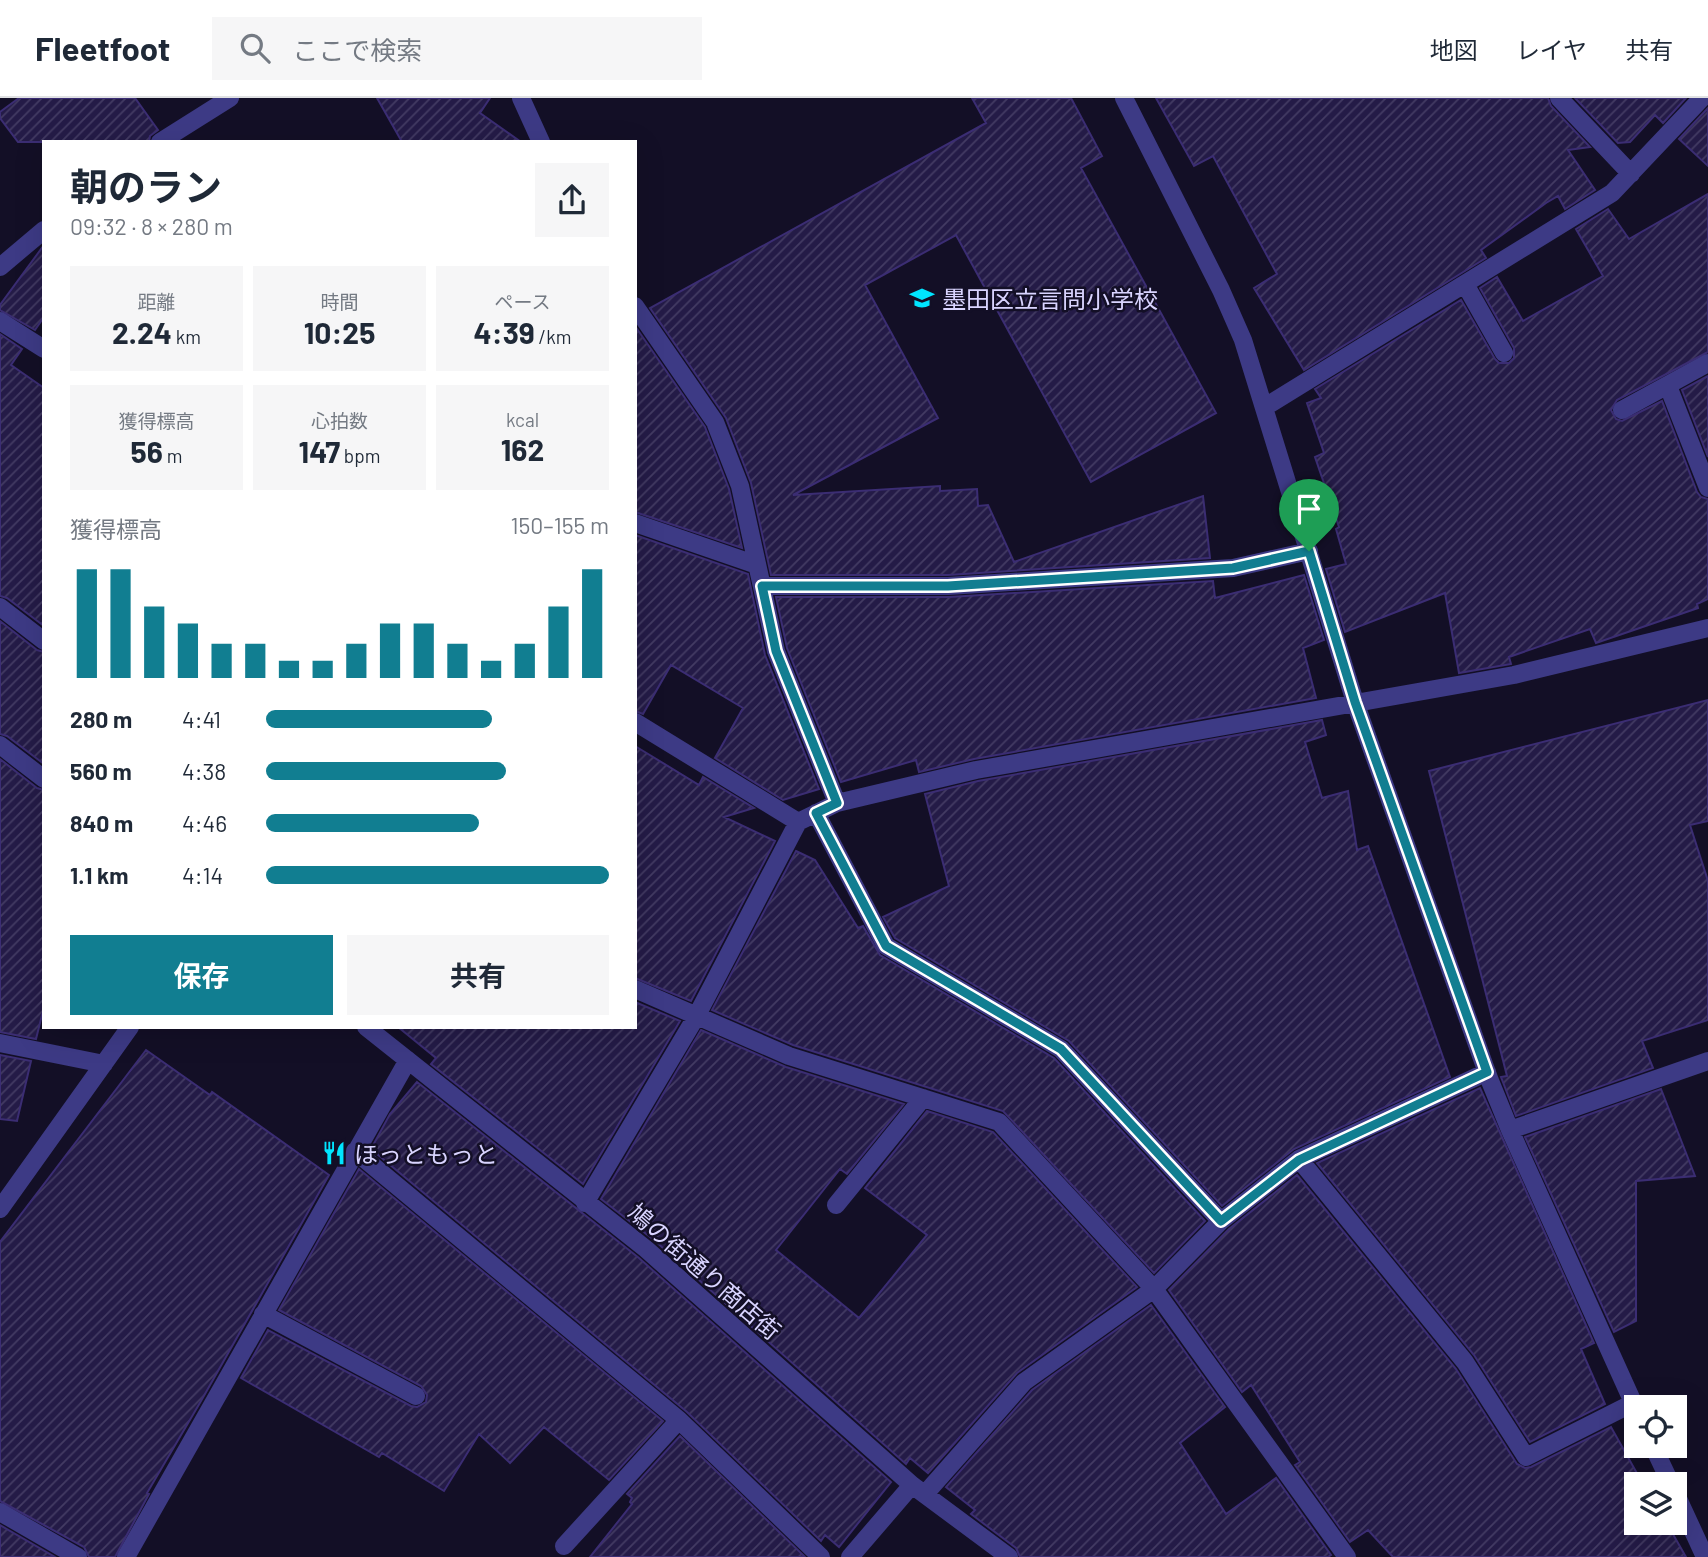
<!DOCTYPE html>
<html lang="ja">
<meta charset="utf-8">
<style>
body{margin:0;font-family:Barlow,"Noto Sans JP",sans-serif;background:#f6f6f7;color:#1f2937;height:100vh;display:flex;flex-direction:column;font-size:26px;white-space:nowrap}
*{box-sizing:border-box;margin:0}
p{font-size:23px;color:#747a83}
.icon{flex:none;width:38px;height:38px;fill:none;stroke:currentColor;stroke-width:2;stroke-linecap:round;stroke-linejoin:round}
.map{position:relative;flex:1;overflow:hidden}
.sheet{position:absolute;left:42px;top:42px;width:595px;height:889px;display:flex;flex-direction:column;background:#fff;border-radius:0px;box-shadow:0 7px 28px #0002}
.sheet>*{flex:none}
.tools{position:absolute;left:1624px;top:1297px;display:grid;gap:14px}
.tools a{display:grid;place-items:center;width:63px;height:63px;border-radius:0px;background:#fff;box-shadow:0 7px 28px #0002;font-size:35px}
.pin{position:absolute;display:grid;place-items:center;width:60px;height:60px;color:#fff;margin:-72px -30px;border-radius:50% 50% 50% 0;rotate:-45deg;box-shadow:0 0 7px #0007}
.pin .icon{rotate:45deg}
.round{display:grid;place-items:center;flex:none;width:74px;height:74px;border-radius:0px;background:#f6f6f7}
.headline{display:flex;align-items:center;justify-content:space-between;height:119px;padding:0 28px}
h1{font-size:38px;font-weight:700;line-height:52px}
.figures{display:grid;grid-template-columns:repeat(3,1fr);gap:10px;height:119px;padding:7px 28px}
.figures div{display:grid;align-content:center;border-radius:0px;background:#f6f6f7;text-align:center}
.figures b{font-size:30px;font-weight:700}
.figures small{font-size:19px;font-weight:400}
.figures p{font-size:19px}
.chart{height:196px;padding:14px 28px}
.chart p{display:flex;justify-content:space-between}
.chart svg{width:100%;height:126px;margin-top:7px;stroke:#117e91;stroke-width:6}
.action{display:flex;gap:14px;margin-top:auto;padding:14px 28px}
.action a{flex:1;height:80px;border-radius:0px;background:#117e91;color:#fff;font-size:28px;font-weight:700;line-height:80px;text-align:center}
.action a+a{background:#f6f6f7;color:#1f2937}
ul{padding:0 28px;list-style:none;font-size:23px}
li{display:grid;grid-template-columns:112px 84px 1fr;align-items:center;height:52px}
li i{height:18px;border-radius:9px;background:#117e91}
header{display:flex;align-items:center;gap:42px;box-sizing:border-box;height:98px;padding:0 35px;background:#fff;border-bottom:2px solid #e0e1e3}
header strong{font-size:33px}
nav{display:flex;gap:38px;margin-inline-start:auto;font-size:24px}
.search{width:490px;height:63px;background:#f6f6f7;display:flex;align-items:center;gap:18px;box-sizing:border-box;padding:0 24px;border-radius:0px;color:#747a83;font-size:26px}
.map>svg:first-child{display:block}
.building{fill:url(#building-hatch);stroke:#3b2d73;stroke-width:2}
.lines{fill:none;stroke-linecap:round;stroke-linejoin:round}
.minor{stroke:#3d3a85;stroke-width:18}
.route-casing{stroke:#fff;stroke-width:14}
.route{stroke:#117e91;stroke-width:9}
.labels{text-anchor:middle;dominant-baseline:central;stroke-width:5;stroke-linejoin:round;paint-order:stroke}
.poi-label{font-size:24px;fill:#d9d4ff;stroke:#130f26;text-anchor:start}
.street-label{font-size:24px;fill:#d9d4ff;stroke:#130f26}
</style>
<header>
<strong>Fleetfoot</strong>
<div class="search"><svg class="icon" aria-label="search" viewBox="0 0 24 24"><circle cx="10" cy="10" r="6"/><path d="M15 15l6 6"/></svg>ここで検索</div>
<nav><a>地図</a><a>レイヤ</a><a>共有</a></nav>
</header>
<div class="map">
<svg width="1708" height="1459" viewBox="0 0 1708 1459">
<defs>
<pattern id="building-hatch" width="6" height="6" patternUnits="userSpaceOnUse" patternTransform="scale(1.75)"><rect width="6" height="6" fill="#241b47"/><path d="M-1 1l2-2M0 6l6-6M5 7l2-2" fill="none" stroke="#433b63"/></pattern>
</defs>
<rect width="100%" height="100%" fill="#130f26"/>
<path class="building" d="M19,0H135L158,32L150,38L149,44H18L0,20V14Z
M377,0H490L480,15L521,44H402Z
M972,0H1071L1102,58L1081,70L1216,315L1091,384L956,137L865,187L938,320L793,397L940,388V393L977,391L978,408L988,407L1014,464L1203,398L1210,460L948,477H771L751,385L726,320L650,210L986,25Z
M1156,0H1548L1551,8L1590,49L1568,52L1595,92L1565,111L1558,98L1546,105L1481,152L1486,160L1304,272L1254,190L1277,176L1213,58L1194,68Z
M1575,0H1686L1663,25L1655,17L1630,44L1618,45Z
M1708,10V68L1679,41Z
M1708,96V254L1617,302L1611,312L1616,321L1622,323L1662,303L1697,394L1701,399L1708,401V501L1697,506L1698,510L1596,545L1590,531L1509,559L1511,566L1459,575L1445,495L1345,534L1326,471L1346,466L1336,431L1339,429L1315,359L1324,355L1307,305L1321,300L1315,291L1461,202L1495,261L1499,265H1509L1514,260V250L1480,190L1497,179L1523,223L1603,178L1576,131L1608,111L1629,141Z
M44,147V219L35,232L0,212V207Z
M635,228L705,329L729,391L742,450L635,414Z
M0,236L22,251L11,267L44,290V528L7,500L0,498Z
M1708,278V359L1682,292Z
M635,437L748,476L765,557L819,691L783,702L715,660L743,610L671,567L643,616L635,613Z
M1304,477L1324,542L1303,550L1316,600L974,661L919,674L916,662L841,684L787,550L776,499H949L1213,483L1215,500Z
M0,523L37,552L44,554V666L7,638L0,636Z
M1708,602V723L1690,727L1708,783V922L1642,943L1653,970L1516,1018L1501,979L1507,978L1429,673Z
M1322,622L1326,637L1305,644L1322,700L1348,693L1357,752L1368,748L1450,979L1294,1051L1222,1108L1069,943L895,840L883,819L949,788L925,696L978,683Z
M635,648L699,687L703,679L754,710L724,719L775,743L691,903L635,880Z
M0,661L37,690L44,692V909L36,941L0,934Z
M796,753L815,762L858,830L863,828L880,857L1054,960L1205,1123L1154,1175L1003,1013L793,947L712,912Z
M635,904L680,923L583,1086L431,966L436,960L398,929H635Z
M701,932L786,969L904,1006L847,1076L840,1071L776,1152L859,1220L927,1137L865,1090L927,1013L993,1034L1137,1189L1017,1275L928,1375L910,1360L906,1366L654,1142L601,1101Z
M146,952L210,997L212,994L329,1077L201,1303L147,1395L149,1396L115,1459H89L84,1449L0,1403V1144Z
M0,957L31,963L17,1023L0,1021Z
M417,984L639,1160L891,1384L839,1449L825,1437L821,1443L687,1314L371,1051L390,1016Z
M1480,990L1594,1245L1581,1251L1605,1306L1530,1344L1474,1257L1317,1065Z
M1661,991L1695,1078L1636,1083V1223L1614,1234L1525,1039Z
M359,1071L663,1323L609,1382L544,1329L510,1365L479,1336L444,1393L382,1355L379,1359L241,1280L268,1232L411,1308L417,1309L426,1304L427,1297L421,1288L279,1212Z
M1297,1077L1456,1271L1517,1366L1525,1370L1531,1369L1611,1329L1643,1386H1636V1424H1666L1686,1459H1393L1368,1432L1350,1444L1295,1367L1300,1364L1251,1287L1242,1294L1169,1192L1229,1131Z
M1151,1207L1225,1309L1180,1345L1226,1416L1276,1380L1331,1457L1328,1459H1020L1016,1450L971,1416L975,1412L946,1389L1032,1292Z
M680,1338L805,1459H590L632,1406L630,1404L632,1400L627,1396Z
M0,1427L55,1459H0Z"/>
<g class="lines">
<path class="minor" d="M521,0L541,44
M1124,0L1221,192L1243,242L1355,604L1490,983L1510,1032L1636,1311
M1559,0L1631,76
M160,44L230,0
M0,169L44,132
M1465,186L1504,255
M635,208L715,324L740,388L776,553L837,705
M0,223L44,251
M1668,288L1708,390
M1265,309L1612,95L1702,0
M1622,312L1708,265
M635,425L757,467
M762,488H948L1233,470L1309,453
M0,509L44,543
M635,624L798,724L837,705L976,672L1514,577L1708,530
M0,647L44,681
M816,715L886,848L1061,951L1221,1123
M635,891L789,958L999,1024L1154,1191L1347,1459
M366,929L646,1151L912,1387L1009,1459
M0,945L104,966
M1510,1032L1708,963
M355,1053L679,1322L821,1459
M1299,1061L1465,1264L1526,1359L1633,1305
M585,1105L696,919L798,724
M836,1107L923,1000
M0,1111L130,929
M263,1216L416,1298
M1653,1348L1671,1386
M1675,1394L1705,1459
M925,1396L1024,1284L1154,1191L1221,1123L1299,1061L1487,974
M0,1414L78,1459
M564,1448L679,1322
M126,1459L408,962
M850,1459L912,1387"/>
</g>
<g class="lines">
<g class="route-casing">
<path id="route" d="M1309,453L1355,604L1487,974L1299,1062L1221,1123L1061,951L886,848L816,715L837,705L776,553L762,488H948L1233,470Z"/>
</g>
<use href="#route" class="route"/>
</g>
<defs>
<g id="school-bare" transform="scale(1.89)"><path d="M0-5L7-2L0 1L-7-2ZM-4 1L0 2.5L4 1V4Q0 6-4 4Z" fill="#00e5ff" stroke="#130f26" stroke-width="2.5" paint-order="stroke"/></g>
<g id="restaurant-bare" transform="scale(1.89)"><path d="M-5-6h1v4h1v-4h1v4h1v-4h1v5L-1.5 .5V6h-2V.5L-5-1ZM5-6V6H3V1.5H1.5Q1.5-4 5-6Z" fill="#00e5ff" stroke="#130f26" stroke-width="2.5" paint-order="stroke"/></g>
</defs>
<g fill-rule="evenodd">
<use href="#school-bare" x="922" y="200"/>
<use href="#restaurant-bare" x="334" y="1055"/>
</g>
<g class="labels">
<g class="poi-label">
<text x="942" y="200">墨田区立言問小学校</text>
<text x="354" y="1055">ほっともっと</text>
</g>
<g class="street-label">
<text transform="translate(705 1173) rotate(41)">鳩の街通り商店街</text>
</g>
</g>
</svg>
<div class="tools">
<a><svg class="icon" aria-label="locate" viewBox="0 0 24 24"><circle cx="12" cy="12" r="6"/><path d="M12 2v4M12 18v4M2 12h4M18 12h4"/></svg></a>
<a><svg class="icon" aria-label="layers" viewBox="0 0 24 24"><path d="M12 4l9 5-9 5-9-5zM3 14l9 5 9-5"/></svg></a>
</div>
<div class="pin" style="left:1309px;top:453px;background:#1e9e55"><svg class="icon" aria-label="arrive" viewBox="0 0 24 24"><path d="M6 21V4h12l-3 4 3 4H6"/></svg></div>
<section class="sheet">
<div class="headline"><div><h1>朝のラン</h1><p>09:32 · 8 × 280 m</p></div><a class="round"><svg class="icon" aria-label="share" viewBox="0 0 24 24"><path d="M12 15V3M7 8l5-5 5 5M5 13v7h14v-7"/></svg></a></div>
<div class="figures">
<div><p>距離</p><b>2.24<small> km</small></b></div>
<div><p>時間</p><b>10:25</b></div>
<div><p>ペース</p><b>4:39<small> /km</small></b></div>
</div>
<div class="figures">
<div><p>獲得標高</p><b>56<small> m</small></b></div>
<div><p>心拍数</p><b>147<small> bpm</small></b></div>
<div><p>kcal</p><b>162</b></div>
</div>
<div class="chart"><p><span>獲得標高</span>150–155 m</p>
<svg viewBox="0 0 160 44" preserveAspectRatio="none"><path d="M5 44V6M15 44V6M25 44V19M35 44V25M45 44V32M55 44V32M65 44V38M75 44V38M85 44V32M95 44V25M105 44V25M115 44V32M125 44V38M135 44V32M145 44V19M155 44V6"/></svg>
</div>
<ul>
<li><b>280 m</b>4:41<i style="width:66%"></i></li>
<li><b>560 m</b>4:38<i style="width:70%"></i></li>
<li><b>840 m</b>4:46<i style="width:62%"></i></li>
<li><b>1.1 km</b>4:14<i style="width:100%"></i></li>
</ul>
<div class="action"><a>保存</a><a>共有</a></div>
</section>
</div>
